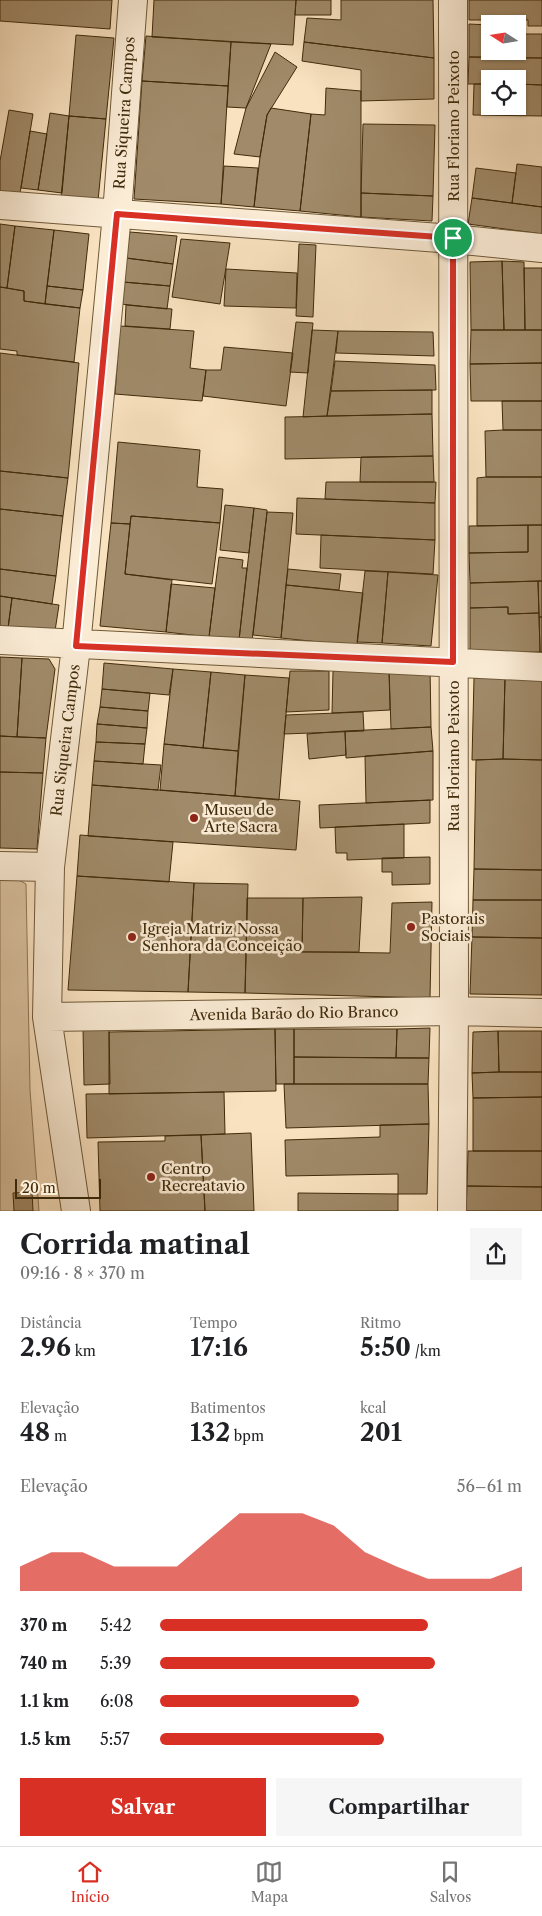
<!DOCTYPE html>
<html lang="pt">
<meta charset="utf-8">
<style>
body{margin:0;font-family:"Libre Caslon Text",serif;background:#f6f6f6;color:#202124;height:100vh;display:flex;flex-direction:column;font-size:19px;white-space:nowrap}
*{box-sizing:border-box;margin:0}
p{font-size:16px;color:#757577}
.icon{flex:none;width:28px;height:28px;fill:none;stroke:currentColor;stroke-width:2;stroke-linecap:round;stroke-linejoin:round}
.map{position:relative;height:1211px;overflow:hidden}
.sheet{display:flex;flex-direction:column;background:#fff;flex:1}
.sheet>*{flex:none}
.needle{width:32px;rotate:282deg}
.controls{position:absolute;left:481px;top:15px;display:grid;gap:10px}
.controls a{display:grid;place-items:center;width:45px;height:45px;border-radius:0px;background:#fff;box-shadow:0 1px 4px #0004;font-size:25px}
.scale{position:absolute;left:15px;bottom:12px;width:86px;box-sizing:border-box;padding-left:5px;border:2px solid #402b0a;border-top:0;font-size:14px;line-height:18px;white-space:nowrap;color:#402b0a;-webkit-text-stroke:4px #fbecd6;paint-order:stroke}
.pin{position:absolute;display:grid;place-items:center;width:42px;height:42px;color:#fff;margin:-21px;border:2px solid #fff;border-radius:50%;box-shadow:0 1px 5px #0007}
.round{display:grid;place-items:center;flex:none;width:52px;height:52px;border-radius:0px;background:#f6f6f6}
.summary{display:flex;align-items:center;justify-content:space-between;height:85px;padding:0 20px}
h1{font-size:28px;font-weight:800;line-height:38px}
.metrics{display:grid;grid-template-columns:repeat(3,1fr);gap:8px;height:85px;padding:5px 20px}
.metrics div{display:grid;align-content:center}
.metrics b{font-size:25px;font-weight:800}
.metrics small{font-size:14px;font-weight:400}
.metrics p{font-size:14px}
.chart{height:140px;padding:10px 20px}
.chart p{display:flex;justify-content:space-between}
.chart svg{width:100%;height:90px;margin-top:5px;fill:#d93025;opacity:.7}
.cta{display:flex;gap:10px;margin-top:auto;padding:10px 20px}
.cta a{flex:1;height:58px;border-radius:0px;background:#d93025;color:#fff;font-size:20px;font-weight:800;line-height:58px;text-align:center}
.cta a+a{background:#f6f6f6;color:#202124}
ul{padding:0 20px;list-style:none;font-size:16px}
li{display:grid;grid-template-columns:80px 60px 1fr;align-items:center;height:38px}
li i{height:12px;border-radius:6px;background:#d93025}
.tabs{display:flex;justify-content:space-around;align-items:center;height:70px;border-top:1px solid #e0e0e0;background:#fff;font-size:14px;color:#757577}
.tabs a{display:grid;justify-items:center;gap:2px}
.tabs .current{color:#d93025}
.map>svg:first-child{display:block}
.green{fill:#dac3a1;stroke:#8d7756}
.building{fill:#a08a69;stroke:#402b0a}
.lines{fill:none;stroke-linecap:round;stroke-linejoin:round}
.minor-casing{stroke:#6e5938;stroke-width:30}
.minor{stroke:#fbecd6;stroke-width:28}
.route-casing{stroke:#fff;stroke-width:10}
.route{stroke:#d93025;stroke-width:6}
.poi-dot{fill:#8f2418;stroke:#fbecd6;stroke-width:2}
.labels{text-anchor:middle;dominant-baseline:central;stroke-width:5;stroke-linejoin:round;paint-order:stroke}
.street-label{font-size:15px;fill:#402b0a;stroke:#fbecd6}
.poi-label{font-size:15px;fill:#402b0a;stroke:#fbecd6;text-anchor:start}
</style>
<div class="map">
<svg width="542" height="1211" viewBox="0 0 542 1211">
<rect width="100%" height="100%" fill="#f9e2c0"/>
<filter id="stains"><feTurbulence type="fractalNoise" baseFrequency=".004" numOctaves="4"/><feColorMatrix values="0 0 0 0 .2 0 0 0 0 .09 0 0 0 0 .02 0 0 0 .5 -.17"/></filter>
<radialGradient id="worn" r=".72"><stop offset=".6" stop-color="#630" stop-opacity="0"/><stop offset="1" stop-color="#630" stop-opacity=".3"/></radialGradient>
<path class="green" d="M0,877H14L26,884L30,1090L39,1211H0Z"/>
<path class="building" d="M0,0H112L110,29L0,21Z
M154,0H296L293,45L152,37Z
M296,0H331V15H295Z
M341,0H433L434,58L304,42L307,18L341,20Z
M469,0H542V26H528V20H469Z
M469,24L490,25V51H518V25H524V34H542V58L469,57Z
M76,35L114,38L106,119L69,116Z
M146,36L231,42L228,86L142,81Z
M231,42L271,44L246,108L227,107Z
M304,42L434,58V99L361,101V70L302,61Z
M275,52L297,67L267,115L260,157L234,154L246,108Z
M469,57L542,58V85L518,84V79H490V84H468Z
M142,81L228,86L221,204L134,199Z
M474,84H490V106H518V84L542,85V116L473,115Z
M326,88L361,91V217L300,211L311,114L325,115Z
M271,108L311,114L300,211L254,207L260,157L267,115Z
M9,110L33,114L20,193L0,191V161Z
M50,113L69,116L62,193L38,190Z
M69,116L106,119L98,201L61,197Z
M363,124L435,125L433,196L361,193Z
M30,131L47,134L38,190L21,188Z
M517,164L542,167V207L512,203Z
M224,166L258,168L254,207L221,204Z
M476,168L516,173L512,203L472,198Z
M361,193L433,196L432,221L361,217Z
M472,198L542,207V234L468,224Z
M0,224L15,226L7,288L0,287Z
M15,226L54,230L45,304L24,301V291L7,288Z
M54,230L89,234L83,290L47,286Z
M130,232L177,236L173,264L126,258Z
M181,239L230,243L220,304L172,297Z
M299,244L316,245L313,317L296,316Z
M126,258L173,264L170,286L123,282Z
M502,261L504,330H471L470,262Z
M502,261L524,262L525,330H504Z
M524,268H542V330H525Z
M226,269L297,273L296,308L224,306Z
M123,282L170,286L167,309L121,304Z
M47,286L83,290L80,308L45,304Z
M0,287L24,291V301L80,308L74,362L17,355V351L0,349Z
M126,305L172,309L170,329L125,326Z
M296,322L313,323L308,373L290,372Z
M120,326L194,331L190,368L206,370L202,401L115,394Z
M312,330L338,331L327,416L303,417Z
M471,330H542V363L470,364Z
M338,331L433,332L434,356L336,353Z
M224,347L293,353L286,406L203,396L206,370H221Z
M0,353L79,363L68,478L0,471Z
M335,361L435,365L436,390L331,391Z
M542,363V401H471L470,364Z
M432,390V414L327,416L331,391Z
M502,401H542V430H503Z
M432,414L433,456L285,459V417Z
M503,430H542V477H486L485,431Z
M118,442L200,450L197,487L223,489L220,523L131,516L130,524L111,523Z
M433,456L434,482H360L361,457Z
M0,471L68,478L63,516L0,509Z
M486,477H542V525L477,526V478Z
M326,482H436L435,503L325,499Z
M297,498L435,503V540L296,534Z
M225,505L254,508L249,553L220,550Z
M254,508L267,510V512L252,641L239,640Z
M0,509L63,516L56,576L0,569Z
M267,512L293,513L281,638L253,635Z
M131,516L220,523L212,584L125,574Z
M111,523L130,524L125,574L172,580L166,632L100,626Z
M528,525V552L469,553V526Z
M528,525H542V581L470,583L469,553L528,552Z
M321,535L435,540L433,574L320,568Z
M219,557L243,560L242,568H247L239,640L209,637Z
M0,569L56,576L52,604L0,596Z
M288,569L341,574L339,590L286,585Z
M365,571L388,572L382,643L357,642Z
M388,572L438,575L431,646L382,643Z
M538,581L539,613L508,614V607L470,608V583Z
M538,581H542V617H539Z
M171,584L215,588L209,637L166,632Z
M286,585L363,593L357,646L281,638Z
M0,596L12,598L8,628H0Z
M12,598L59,605L55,631L8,628Z
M508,607V614L539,613L540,652L470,653V608Z
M539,617H542V652H540Z
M0,657L22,658L17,737L0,736Z
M22,658L49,659L55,669L46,738L17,737Z
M104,663L173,669L169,695L102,689Z
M430,668L431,727L391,729L389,669Z
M173,669L211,672L203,748L164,744Z
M389,669L390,710L332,713L333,671Z
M290,671H329V710L286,712Z
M211,672L245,675L238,751L203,748Z
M245,675L289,678L279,800L235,796Z
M474,678H505L503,759L472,760Z
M505,678H542V760L503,759Z
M102,689L150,693L148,711L100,707Z
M100,707L148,711L147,728L97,724Z
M363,712L364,731L284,734L286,715Z
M97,724L147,728L145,744L96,742Z
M431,727L433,751L346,758L345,731Z
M345,731L346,755L309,759L307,734Z
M0,736L46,738L43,773L0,772Z
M96,742L145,744L143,764L94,761Z
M164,744L238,751L235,796L160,790Z
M433,751V800L366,803L365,756Z
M503,759L542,760V870L474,869L476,760Z
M94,761L161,765L158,790L92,785Z
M0,772L43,773L37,849L0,848Z
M92,785L300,801L296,850L88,836Z
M430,800V823L320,828L319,805Z
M404,824V858L347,860V853H336L335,827Z
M80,835L173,842L169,882L77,876Z
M430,857V884L392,885V872H382V858Z
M474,869L542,870V900H473Z
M77,876L194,883L188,992L68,990Z
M194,883L248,884L245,993L188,992Z
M362,897L359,952H302L303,898Z
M247,898H303L302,952L246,951Z
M473,900H542V938L472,937Z
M432,902L430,998L245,993L246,951L390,953L392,903Z
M472,937L542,938V995L470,994Z
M109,1027L110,1084L84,1085L83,1028Z
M430,1028L429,1058H396L397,1029Z
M275,1029L276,1091L109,1094V1032Z
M275,1029H294V1084H276Z
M294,1029H397L396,1058L294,1057Z
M498,1031H542V1072H499Z
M498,1031L499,1072L472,1073L473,1032Z
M294,1057L429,1058L428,1084H294Z
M499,1072H542V1097L473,1098L472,1073Z
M284,1084H428L429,1124L286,1128Z
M224,1092L225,1134L87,1138L86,1094Z
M542,1097V1151H473V1098Z
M429,1124L427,1194H398V1174L286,1176L285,1140L380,1137V1125Z
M251,1133L254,1211H205L201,1135Z
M201,1135L205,1211H100L98,1142L165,1141V1136Z
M468,1151H542V1187L467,1186Z
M467,1186L542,1187V1211H466Z
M32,1192L33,1211H14L13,1193Z
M298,1193L398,1194V1211H298Z"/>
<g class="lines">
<g class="minor-casing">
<path id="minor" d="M0,205L453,239L542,248
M0,640L542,667
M0,866L50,867
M47,1017L454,1011L542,1013
M76,1211L47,1017L50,867L76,646L117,214L133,0
M452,1211L454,1011L453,0"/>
</g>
<use href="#minor" class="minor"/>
</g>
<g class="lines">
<g class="route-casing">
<path id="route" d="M117,214L453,238V662L76,646Z"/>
</g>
<use href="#route" class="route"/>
</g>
<g class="poi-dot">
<circle cx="194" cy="818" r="5"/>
<circle cx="411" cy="927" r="5"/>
<circle cx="132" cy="937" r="5"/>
<circle cx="151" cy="1177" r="5"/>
</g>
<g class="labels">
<g class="street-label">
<text transform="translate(124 113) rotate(-86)">Rua Siqueira Campos</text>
<text transform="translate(453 126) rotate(-90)">Rua Floriano Peixoto</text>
<text transform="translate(65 740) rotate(-83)">Rua Siqueira Campos</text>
<text transform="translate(453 756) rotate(-90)">Rua Floriano Peixoto</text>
<text transform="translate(294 1013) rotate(-1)">Avenida Barão do Rio Branco</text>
</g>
<g class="poi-label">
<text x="204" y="809">Museu de<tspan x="204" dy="17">Arte Sacra</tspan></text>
<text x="421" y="918">Pastorais<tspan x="421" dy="17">Sociais</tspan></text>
<text x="142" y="928">Igreja Matriz Nossa<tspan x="142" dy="17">Senhora da Conceição</tspan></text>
<text x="161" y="1168">Centro<tspan x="161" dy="17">Recreatavio</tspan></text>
</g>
</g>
<rect width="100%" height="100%" filter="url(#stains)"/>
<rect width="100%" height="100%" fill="url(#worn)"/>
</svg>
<div class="controls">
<a><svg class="needle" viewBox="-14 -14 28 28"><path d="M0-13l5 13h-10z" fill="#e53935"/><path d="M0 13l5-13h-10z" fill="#757577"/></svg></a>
<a><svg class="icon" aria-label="locate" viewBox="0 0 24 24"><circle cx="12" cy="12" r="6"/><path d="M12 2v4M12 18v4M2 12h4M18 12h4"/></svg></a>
</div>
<div class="scale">20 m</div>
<div class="pin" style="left:453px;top:238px;background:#1e9e55"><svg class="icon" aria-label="arrive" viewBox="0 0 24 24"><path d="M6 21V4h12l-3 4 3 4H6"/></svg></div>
</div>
<section class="sheet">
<div class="summary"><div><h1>Corrida matinal</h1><p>09:16 · 8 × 370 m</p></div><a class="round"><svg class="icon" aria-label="share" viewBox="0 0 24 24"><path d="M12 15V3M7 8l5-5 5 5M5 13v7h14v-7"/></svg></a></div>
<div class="metrics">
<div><p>Distância</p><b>2.96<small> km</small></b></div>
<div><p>Tempo</p><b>17:16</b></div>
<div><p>Ritmo</p><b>5:50<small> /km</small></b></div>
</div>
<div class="metrics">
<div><p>Elevação</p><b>48<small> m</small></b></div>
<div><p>Batimentos</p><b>132<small> bpm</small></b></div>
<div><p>kcal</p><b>201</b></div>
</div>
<div class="chart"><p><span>Elevação</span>56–61 m</p>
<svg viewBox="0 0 160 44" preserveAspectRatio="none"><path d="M0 44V32L10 25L20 25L30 32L40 32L50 32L60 19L70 6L80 6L90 6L100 12L110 25L120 32L130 38L140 38L150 38L160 32V44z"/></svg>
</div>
<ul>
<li><b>370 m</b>5:42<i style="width:74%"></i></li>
<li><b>740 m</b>5:39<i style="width:76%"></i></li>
<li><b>1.1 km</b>6:08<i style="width:55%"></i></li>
<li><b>1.5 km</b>5:57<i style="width:62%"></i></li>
</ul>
<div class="cta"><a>Salvar</a><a>Compartilhar</a></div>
</section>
<nav class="tabs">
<a class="current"><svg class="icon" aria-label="home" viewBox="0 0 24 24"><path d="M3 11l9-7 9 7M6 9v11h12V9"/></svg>Início</a>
<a><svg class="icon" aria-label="map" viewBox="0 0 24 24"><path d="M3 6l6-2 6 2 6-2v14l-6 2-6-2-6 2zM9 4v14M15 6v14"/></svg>Mapa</a>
<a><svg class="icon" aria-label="saved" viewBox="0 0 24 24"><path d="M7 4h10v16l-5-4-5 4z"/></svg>Salvos</a>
</nav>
